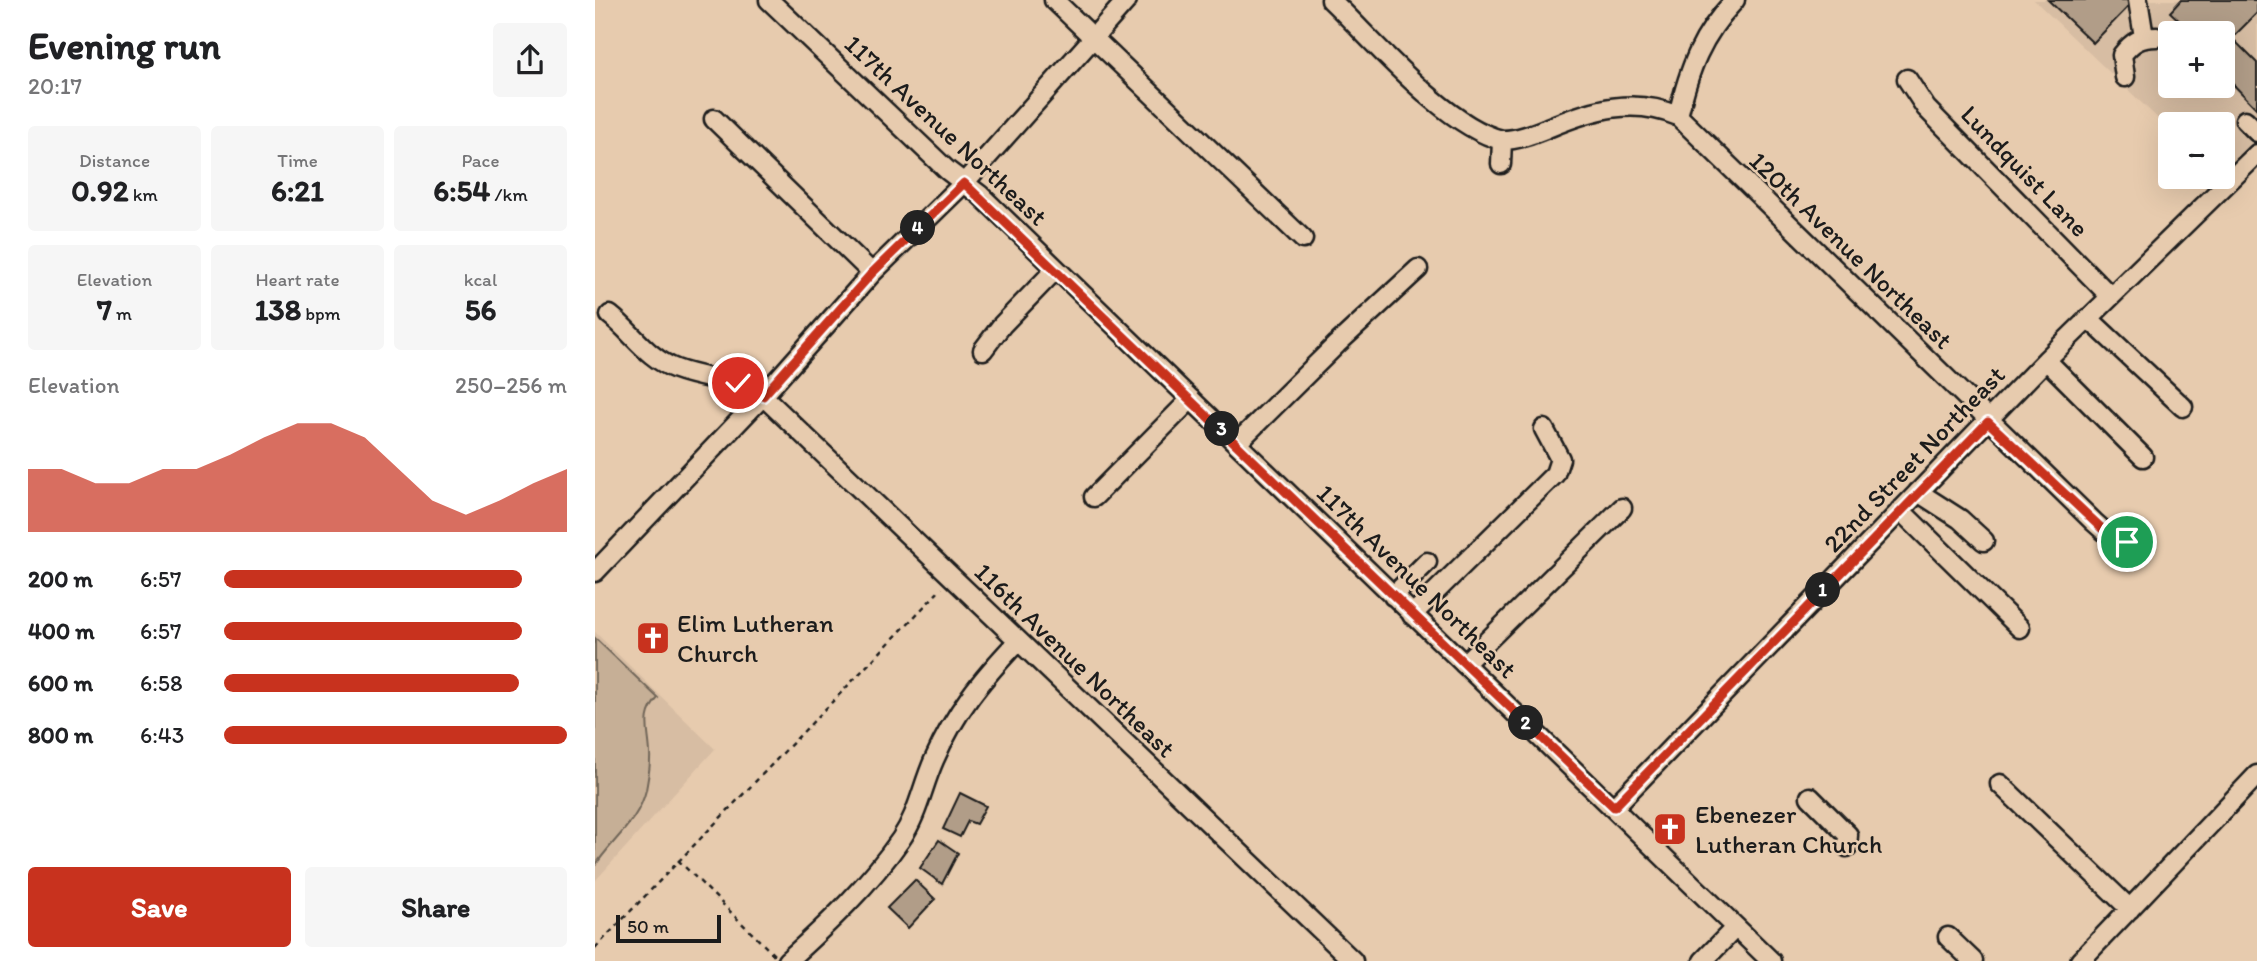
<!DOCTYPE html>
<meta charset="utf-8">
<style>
body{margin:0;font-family:Itim,sans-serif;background:#f6f6f6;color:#202124;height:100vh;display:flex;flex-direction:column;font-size:26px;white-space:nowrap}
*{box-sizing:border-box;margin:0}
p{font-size:23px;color:#757577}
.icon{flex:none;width:38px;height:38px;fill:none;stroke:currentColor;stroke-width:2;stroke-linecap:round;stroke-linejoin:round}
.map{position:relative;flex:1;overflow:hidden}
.drawer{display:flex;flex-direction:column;background:#fff;width:595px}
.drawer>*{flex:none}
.buttons{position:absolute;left:1563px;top:21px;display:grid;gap:14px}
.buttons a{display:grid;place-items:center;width:77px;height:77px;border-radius:7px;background:#fff;box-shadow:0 7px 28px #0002;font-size:35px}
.scale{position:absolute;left:21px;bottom:18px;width:105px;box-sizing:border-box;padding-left:7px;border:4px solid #1c1c1c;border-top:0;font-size:19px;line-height:24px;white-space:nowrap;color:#1c1c1c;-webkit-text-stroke:5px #e7cbae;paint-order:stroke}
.pin{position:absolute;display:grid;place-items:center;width:60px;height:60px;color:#fff;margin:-30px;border:4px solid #fff;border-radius:50%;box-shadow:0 2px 7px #0007}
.km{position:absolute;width:35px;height:35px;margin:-18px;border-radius:50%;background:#222;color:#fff;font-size:19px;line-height:35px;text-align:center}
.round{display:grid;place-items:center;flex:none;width:74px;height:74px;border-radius:7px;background:#f6f6f6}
.summary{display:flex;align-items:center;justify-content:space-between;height:119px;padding:0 28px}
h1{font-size:38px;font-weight:800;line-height:52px}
.figures{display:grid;grid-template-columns:repeat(3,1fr);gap:10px;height:119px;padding:7px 28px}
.figures div{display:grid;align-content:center;border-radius:7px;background:#f6f6f6;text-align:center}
.figures b{font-size:30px;font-weight:800}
.figures small{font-size:19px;font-weight:400}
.figures p{font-size:19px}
.chart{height:196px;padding:14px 28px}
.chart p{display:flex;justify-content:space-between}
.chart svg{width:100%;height:126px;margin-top:7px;fill:#c8321e;opacity:.7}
.action{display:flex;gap:14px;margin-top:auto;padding:14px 28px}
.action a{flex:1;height:80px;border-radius:7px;background:#c8321e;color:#fff;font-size:28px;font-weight:800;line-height:80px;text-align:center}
.action a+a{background:#f6f6f6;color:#202124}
ul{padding:0 28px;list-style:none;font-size:23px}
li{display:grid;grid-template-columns:112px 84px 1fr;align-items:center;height:52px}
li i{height:18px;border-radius:9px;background:#c8321e}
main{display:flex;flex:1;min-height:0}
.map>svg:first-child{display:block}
.built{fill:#d7bda3;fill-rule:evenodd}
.green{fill:#c6af96;stroke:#716659;stroke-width:2}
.building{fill:#b19d88;stroke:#1c1c1c;stroke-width:2}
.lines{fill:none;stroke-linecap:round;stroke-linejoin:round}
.minor-casing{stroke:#1c1c1c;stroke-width:23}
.path{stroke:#1c1c1c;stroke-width:2.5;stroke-dasharray:5 5;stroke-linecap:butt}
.minor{stroke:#e7cbae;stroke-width:18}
.route-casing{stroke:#fff;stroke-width:14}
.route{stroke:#c8321e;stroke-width:9}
.labels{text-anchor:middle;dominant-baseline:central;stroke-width:5;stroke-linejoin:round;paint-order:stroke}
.street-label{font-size:26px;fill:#1c1c1c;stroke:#e7cbae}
.poi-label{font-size:26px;fill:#1c1c1c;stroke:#e7cbae;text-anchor:start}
</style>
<main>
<section class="drawer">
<div class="summary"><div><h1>Evening run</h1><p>20:17</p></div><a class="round"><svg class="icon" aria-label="share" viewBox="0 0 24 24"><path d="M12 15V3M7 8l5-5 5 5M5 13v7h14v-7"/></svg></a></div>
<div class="figures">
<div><p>Distance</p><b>0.92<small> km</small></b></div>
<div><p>Time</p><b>6:21</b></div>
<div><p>Pace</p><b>6:54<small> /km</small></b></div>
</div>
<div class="figures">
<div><p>Elevation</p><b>7<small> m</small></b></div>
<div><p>Heart rate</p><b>138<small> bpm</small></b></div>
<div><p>kcal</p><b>56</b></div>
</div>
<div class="chart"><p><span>Elevation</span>250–256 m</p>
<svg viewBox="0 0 160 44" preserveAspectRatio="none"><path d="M0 44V22L10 22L20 27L30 27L40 22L50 22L60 17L70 11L80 6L90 6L100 11L110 22L120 33L130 38L140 33L150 27L160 22V44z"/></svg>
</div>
<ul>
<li><b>200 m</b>6:57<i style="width:87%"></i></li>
<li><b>400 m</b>6:57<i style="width:87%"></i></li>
<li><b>600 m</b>6:58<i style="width:86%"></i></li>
<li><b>800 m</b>6:43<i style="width:100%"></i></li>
</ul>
<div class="action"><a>Save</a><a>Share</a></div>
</section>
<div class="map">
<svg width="1662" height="961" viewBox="0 0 1662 961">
<rect width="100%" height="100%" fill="#e7cbae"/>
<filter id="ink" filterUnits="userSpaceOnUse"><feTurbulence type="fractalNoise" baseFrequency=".0143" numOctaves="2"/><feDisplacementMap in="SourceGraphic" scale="14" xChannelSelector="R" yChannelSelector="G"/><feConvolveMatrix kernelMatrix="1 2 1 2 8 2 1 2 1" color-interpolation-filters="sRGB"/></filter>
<g filter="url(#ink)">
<path class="built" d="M1439,0H1662V154L1633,185L1624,177H1628V124H1575V130ZM1575,33H1628V86H1575Z
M0,632L120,749L0,881Z"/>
<path class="green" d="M0,638L63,698C46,716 54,730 55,753C56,765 53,778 51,790C44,821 16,841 0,866Z"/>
<path class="building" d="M1453,0H1533L1537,3L1498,43Z
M1586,0H1662V13L1637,38L1662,63V109L1628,74V65L1631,62L1628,59V33H1588L1582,28L1588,24L1575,12Z
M365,793L391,806L381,824L373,821L365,837L348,829Z
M344,840L363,853L347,884L325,868Z
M320,880L340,899L313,928L292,908Z"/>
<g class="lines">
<g class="minor-casing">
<path id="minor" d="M174,0L352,170L385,195L1176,961
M459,0L708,239
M736,0C779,41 851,127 907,140
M1543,0L1549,37
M1530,77L1527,55C1537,42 1545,37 1562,37
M1312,79L1331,108L1515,296
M1083,116L1499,522L1517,538L1549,543
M119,119L277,273
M1650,120L1662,132
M906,164L907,140C924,140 940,133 955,127C998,109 1039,97 1083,116C1094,69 1106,36 1140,0
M15,315C38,333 52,358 81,369C110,380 140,379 168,396L758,961
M1493,318L1588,407
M388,350L407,325L460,270
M1451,360L1548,457
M642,443L742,344L823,269
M1323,492L1365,519L1389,541
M499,497L596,399
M1305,510L1425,628
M0,572L168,396L277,273L369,183L532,0
M798,596L832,562
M817,615L960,474L965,459L949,429
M869,664L1027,508
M1405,784L1535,909
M1215,797L1253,835L1252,847
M1019,807L1451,360L1662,154
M1353,937L1378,961
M192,961C233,924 274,885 306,839C323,814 327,787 339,760C360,712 386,680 422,642
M1108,961L1141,927
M1485,961L1662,775"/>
</g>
<path class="path" d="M83,860L180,956
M0,948L347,588"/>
<use href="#minor" class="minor"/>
</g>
</g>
<g class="lines" filter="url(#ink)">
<g class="route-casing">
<path id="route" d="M143,383L168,396L277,273L369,183L1019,807L1393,422L1517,538L1532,542"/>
</g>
<use href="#route" class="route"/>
</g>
<defs>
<g id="church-square" transform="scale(1.75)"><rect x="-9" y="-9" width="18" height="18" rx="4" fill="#c8321e" stroke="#e7cbae"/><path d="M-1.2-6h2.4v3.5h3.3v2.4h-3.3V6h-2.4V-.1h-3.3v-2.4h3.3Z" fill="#fff"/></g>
</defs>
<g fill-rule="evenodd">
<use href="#church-square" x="58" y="638"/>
<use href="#church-square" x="1075" y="829"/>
</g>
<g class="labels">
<g class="street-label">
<text transform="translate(351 130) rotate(43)">117th Avenue Northeast</text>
<text transform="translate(1430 171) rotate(46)">Lundquist Lane</text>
<text transform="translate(1256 250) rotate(44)">120th Avenue Northeast</text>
<text transform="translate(1319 459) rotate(-46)">22nd Street Northeast</text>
<text transform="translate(822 581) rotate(44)">117th Avenue Northeast</text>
<text transform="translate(480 660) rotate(44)">116th Avenue Northeast</text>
</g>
<g class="poi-label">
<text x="82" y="623">Elim Lutheran<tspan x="82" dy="30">Church</tspan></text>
<text x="1100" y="814">Ebenezer<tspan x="1100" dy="30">Lutheran Church</tspan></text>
</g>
</g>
</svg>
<div class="buttons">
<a>+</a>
<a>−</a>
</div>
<div class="scale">50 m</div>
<div class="pin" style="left:1532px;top:542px;background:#1e9e55"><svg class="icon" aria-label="arrive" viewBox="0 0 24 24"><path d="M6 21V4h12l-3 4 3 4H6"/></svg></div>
<div class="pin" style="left:143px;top:383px;background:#d93025"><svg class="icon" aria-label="check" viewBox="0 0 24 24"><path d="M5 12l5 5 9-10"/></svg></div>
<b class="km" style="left:1228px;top:590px">1</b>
<b class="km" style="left:931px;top:723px">2</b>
<b class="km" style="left:627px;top:429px">3</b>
<b class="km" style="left:323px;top:228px">4</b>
</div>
</main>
